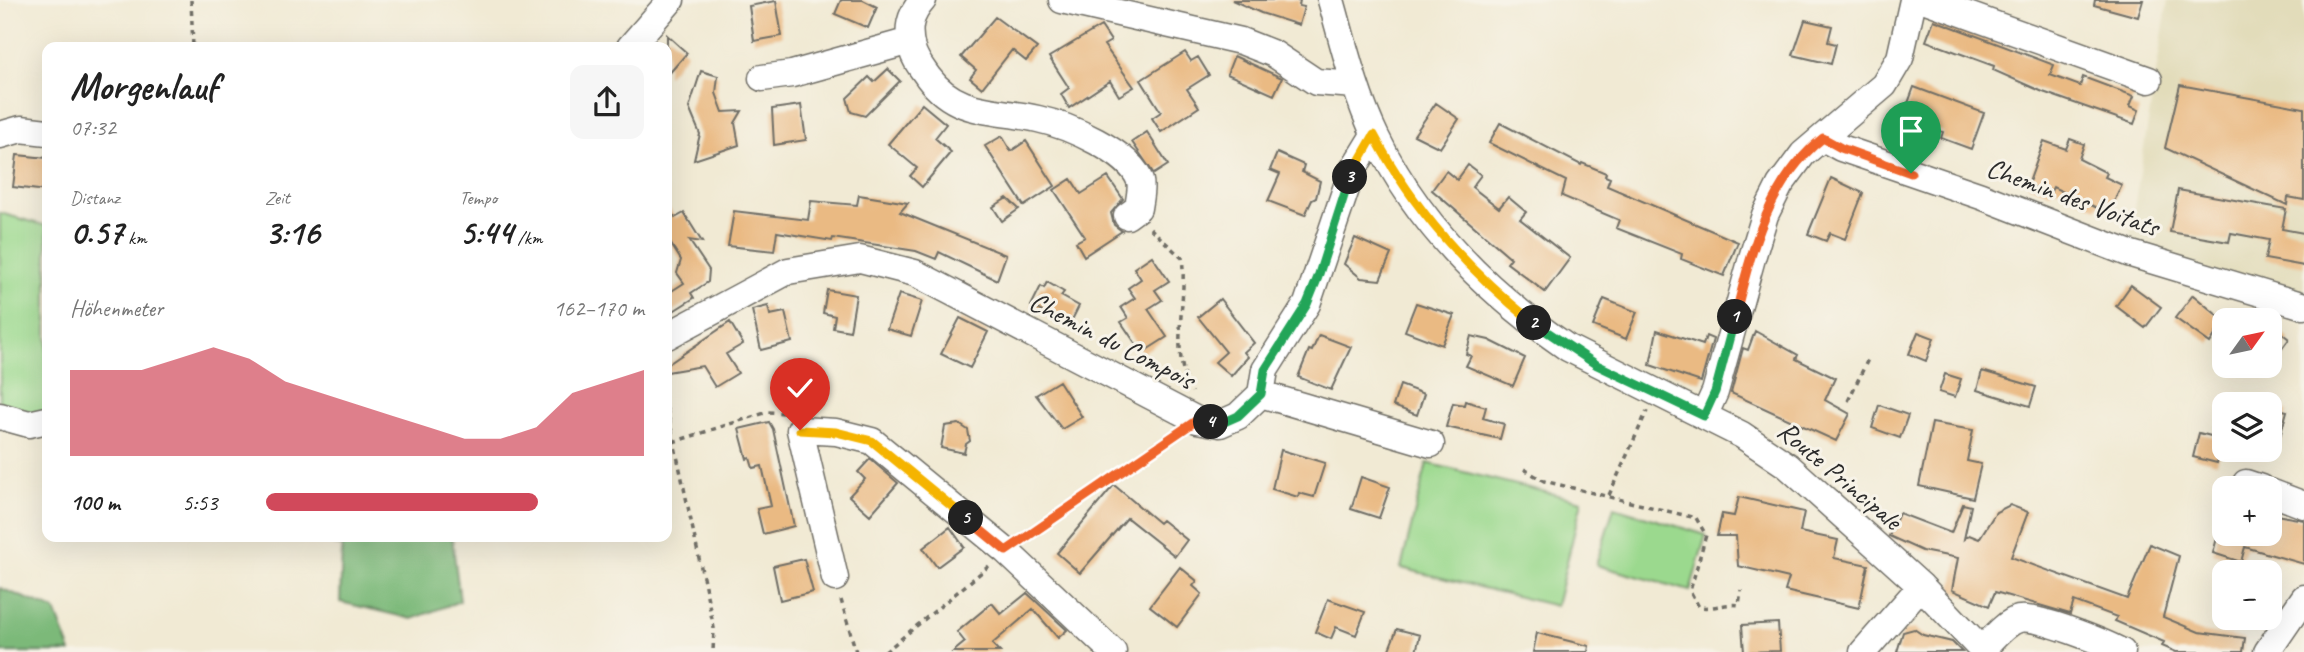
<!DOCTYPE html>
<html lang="de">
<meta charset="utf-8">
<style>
body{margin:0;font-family:Caveat,sans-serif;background:#f6f6f6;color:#222;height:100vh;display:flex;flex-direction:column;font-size:26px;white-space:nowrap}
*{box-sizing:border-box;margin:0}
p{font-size:23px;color:#767676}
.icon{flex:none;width:38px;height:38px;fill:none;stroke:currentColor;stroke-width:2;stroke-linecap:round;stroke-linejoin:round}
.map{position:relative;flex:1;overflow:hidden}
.sheet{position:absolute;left:42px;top:42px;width:630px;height:500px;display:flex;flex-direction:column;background:#fff;border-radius:14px;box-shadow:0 7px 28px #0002}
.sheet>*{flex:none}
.needle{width:46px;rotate:57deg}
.fabs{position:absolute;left:2212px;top:308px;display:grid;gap:14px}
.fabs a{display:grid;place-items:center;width:70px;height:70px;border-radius:14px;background:#fff;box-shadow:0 7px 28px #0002;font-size:35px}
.pin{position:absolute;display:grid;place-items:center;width:60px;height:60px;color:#fff;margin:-72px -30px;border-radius:50% 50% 50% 0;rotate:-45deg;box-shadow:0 0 7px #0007}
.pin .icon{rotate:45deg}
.km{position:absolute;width:35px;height:35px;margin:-18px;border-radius:50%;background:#222;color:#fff;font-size:19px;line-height:35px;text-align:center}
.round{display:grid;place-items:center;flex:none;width:74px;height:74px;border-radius:14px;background:#f6f6f6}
.summary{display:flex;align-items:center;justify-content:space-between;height:119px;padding:0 28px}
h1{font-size:38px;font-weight:600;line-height:52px}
.stats{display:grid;grid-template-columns:repeat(3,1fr);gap:10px;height:119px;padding:7px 28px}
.stats div{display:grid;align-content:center}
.stats b{font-size:35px;font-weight:600}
.stats small{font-size:19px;font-weight:400}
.stats p{font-size:19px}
.chart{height:196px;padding:14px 28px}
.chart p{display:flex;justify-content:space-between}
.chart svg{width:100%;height:126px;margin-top:7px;fill:#d1495b;opacity:.7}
ul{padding:0 28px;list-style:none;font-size:23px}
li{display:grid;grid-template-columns:112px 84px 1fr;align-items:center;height:52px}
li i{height:18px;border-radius:9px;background:#d1495b}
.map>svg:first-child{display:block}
.built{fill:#e2dcba}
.green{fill:#9bd98e;stroke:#63825c;stroke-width:2}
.forest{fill:#7cb979;stroke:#547252;stroke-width:2}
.building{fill:#eaba83}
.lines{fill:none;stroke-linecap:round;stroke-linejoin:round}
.minor-casing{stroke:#706e66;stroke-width:29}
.path{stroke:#706e66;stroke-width:3.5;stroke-dasharray:5 5;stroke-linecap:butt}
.minor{stroke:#fff;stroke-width:26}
.split-1-casing{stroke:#fff;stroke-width:14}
.split-2-casing{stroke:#fff;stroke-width:14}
.split-3-casing{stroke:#fff;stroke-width:14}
.split-4-casing{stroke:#fff;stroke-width:14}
.split-5-casing{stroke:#fff;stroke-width:14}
.split-6-casing{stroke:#fff;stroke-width:14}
.split-1{stroke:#f0652b;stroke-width:9}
.split-2{stroke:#22a559;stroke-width:9}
.split-3{stroke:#f5b400;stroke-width:9}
.split-4{stroke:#22a559;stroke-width:9}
.split-5{stroke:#f0652b;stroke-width:9}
.split-6{stroke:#f5b400;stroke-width:9}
.labels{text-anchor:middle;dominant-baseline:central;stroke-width:6;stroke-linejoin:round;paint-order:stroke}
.street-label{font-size:28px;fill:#2b2b2b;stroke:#f7f3e8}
</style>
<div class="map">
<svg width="2304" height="652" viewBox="0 0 2304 652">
<rect width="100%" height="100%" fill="#f7f3e8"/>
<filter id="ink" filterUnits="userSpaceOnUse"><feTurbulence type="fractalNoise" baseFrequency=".0143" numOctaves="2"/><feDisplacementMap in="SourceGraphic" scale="14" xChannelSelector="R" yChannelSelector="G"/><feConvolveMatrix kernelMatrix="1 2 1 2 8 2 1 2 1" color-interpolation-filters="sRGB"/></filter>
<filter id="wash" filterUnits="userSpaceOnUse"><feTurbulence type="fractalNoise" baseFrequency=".00686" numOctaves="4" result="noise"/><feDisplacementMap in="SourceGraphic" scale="28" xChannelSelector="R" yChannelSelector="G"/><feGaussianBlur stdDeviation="1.57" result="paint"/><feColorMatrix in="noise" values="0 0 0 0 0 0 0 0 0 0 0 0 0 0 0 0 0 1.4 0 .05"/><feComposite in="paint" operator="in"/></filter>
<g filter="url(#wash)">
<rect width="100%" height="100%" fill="#f1ead4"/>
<path class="built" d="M2168,0H2304V300L2128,246Z"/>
<path class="green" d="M0,213L47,226V420L0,416Z
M1427,463L1582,501L1556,606L1401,568Z
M1614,507L1706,535L1690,591L1596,565Z"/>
<path class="forest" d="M316,537H452L460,601L412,619L340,602L342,547Z
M0,588L55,610L71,652H0Z"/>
<g id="blocks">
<path class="building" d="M841,0H863L877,7L868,28L835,14Z
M1232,0H1300L1299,6L1304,7L1299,25L1261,13Z
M2095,0H2143L2138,17L2094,5Z
M776,1L782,36L754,41L749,6Z
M995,17L1037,48L1026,61L1012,50L982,88L970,78L976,70L961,57Z
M1805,20L1832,26L1828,42L1836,44L1831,64L1793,55Z
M1934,20L2054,65L2050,75L2080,86L2083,77L2134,96L2130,106L2139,110L2134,124L2043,92L1993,70L1994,66L1926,41Z
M1101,26L1111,41L1104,45L1134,87L1119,96L1110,81L1069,108L1061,94L1069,88L1049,57Z
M667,35L687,53L667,76Z
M1185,52L1191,61L1198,57L1209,75L1187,89L1199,107L1161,132L1152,118L1161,112L1141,80Z
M1234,56L1282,78L1274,95L1227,74Z
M888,69L900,81L865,116L851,112L847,98L869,77L874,82Z
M701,71L718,76L716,93L723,112L742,111L735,123L739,145L694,160L700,134L689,108Z
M2180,85L2304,108V200L2288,197L2287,205L2165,148Z
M1914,87L1984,113L1971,149L1941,138L1943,132L1903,117Z
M1436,103L1459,119L1440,148L1414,135Z
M922,104L946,124L935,138L951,152L922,187L910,176L917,168L888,144Z
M801,105L806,140L774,145L772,109Z
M1500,123L1581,165L1582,163L1606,173L1605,176L1610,178L1607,186L1738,242L1724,276L1681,259L1682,254L1616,228L1619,220L1562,196L1566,181L1489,143Z
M1147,132L1168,165L1154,174L1132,142Z
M1002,136L1011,151L1026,141L1055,186L1024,206L985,146Z
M2070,139L2084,144L2079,159L2107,173L2105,177L2122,185L2111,208L2100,203L2097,208L2053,187L2050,193L2028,185L2044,141L2066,149Z
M1277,153L1304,165L1302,172L1320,181L1316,198L1312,200L1305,215L1268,201L1280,174L1270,170Z
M17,155L47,158V191L13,187Z
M1468,165L1481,175L1472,187L1499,208L1508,197L1526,212L1520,219L1570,258L1545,292L1507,263L1511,258L1432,190L1446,171L1457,180Z
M1108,177L1123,199L1111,213L1114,225L1122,231L1084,256L1076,242L1085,237L1054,190L1071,179L1081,194Z
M1831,178L1863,193L1845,239L1830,233L1826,241L1808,234Z
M2178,190L2286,209L2282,229L2304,233V266L2265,259L2269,240L2231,233L2229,242L2170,232Z
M859,195L908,203L900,212L1006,255L997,280L939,252L936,259L916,251L833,238L832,241L777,232L774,251L728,246L734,211L808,220L811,201L857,205Z
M1007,198L1019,209L1002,221L993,207Z
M667,206L675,218L684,213L702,242L689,240L709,270L708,282L691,293L694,298L667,315V294L684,283L677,273L681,260L667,238Z
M1355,238L1391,254L1380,280L1361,278L1344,264Z
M1152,256L1169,281L1155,290L1162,300L1148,309L1167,337L1142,353L1121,322L1128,318L1121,307L1135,298L1128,288L1141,279L1134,268Z
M1047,282L1064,292L1061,296L1079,306L1069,326L1031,306L1041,286L1044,288Z
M2131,285L2161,307L2145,328L2116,306Z
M827,290L856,295L850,331L833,328L835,316L823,313Z
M899,294L922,301L911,336L887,329Z
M2193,295L2224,321L2210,343L2175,318Z
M1220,299L1254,343L1244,352L1248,357L1231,376L1215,362L1226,352L1198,317Z
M1604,299L1637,312L1626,339L1593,326Z
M1416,303L1454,315L1442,345L1405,331Z
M768,306L770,315L785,312L792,342L761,350L752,310Z
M960,318L988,332L970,368L941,354Z
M730,322L743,344L726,354L738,373L715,387L702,366L667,372V365Z
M2270,324L2289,339L2270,365Z
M1657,330L1703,345L1706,336L1713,339L1701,382L1650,365Z
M1755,331L1798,355L1796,359L1835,378L1825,400L1850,414L1836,441L1731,393L1743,348L1748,350Z
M1918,332L1934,338L1926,361L1909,354Z
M1319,335L1351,347L1331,390L1298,377L1309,350L1312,351Z
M1471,336L1489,340L1525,358L1513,386L1466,366L1471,356L1466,354Z
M1982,371L2036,387L2030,406L1977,390Z
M1945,374L1961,379L1955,397L1939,392Z
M1059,381L1082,417L1062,429L1036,395Z
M1400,385L1424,394L1417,415L1393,406Z
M1465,401L1486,407L1483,418L1504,424L1500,439L1446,427L1453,403L1464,405Z
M1879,405L1908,415L1900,438L1872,428Z
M2270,407L2287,411L2275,455H2270Z
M769,422L773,429L794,526L763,534L757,509L771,506L762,466L753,468L750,458L747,459L739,429Z
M1932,423L1973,430L1967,461L1981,464L1973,498L1919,486Z
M959,424L968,430L970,441L966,444L964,453L941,448L945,426Z
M2199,433L2223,439L2217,463L2193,457Z
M1281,450L1325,463L1314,497L1299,493L1298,497L1272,489Z
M870,459L898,483L870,515L849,496L865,479L858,472Z
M1361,477L1390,487L1379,518L1351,509Z
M1114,485L1159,523L1162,520L1187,540L1175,556L1127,518L1080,573L1057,553Z
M1739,497L1804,512L1800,532L1838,540L1834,558L1868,565L1859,608L1785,591L1789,578L1738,566L1736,536H1717L1722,514L1734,516Z
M1963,504L1971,506L1964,539L1969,535L1979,539L1996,512L2010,505L2028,512L2011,557L2127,599L2150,544L2179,556L2163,617L2199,632L2245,638L2243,652H2176L2162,646L2164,642L2115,621L2117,617L2074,601L2070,614L1995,592L1989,606L1952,590L1958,558L1922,551L1889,536L1899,513L1951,533Z
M2270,514L2304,520V564L2245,547L2241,562L2213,553L2218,534H2270Z
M950,527L964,547L937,567L923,548Z
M804,559L813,592L780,600L773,566Z
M1180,567L1197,581L1193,586L1202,594L1177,627L1150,606Z
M1027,593L1067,630L1058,638L1033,609L992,644L1000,652H953L965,642L957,632L992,603L1001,614Z
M1328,599L1365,612L1356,635L1336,627L1331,639L1315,632Z
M1778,623L1780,651L1744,652L1742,625Z
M1397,629L1420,635L1416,652H1388Z
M1914,629L1923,635L1952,642L1962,652H1897L1903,632Z
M1537,633L1589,646L1588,652H1533Z"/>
</g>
</g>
<g filter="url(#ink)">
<use href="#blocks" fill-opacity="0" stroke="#706e66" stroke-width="2"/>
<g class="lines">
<g class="minor-casing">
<path id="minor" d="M923,0C909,16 907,29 912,49C915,60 921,67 928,77C957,116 995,109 1038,119C1066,125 1131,152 1140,181C1142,188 1139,200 1138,208L1127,216
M1062,0L1241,41L1274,54L1316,82L1355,85
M1331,0C1344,46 1355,94 1376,137C1418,224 1489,294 1568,348L1742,435L1788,466L1921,586L1984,652
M1926,0L2149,80
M630,47L671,0
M762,78L792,74L910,41
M0,135L21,129L47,132
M1823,138L1841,148L1981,196L2128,253L2304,306
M667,336L788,271L860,259L915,273L1197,420L1220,424L1238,416L1261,394L1265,370L1307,304L1352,171L1374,135
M1261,394L1431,444
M0,416L29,424L47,420
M1704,416L1715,392L1752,258L1765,215L1780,185L1803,154L1884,85L1900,58L1913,0
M2246,483L2261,488
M2270,492L2304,505
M835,578L800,430L836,432L872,441L1006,551L1113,652
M1982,650C1992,640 2006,622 2019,619C2037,615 2105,643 2122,652
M1863,652L1921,586
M2267,652L2304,598"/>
</g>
<path class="path" d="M191,0L193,47
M1150,228L1182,258C1188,303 1168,351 1192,392
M1848,401L1869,357
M667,409L714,628L713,652
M673,442L768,412L785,413
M1524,469L1544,481L1696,518L1706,535L1690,591L1699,607C1714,609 1725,603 1739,605L1741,590
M1609,495L1647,411
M1026,538L1175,435
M841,600L856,652
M885,652L989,566"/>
<use href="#minor" class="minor"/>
</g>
</g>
<g class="lines" filter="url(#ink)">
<g class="split-1-casing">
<path id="split-1" d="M1735,317C1751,252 1768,181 1823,138L1841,148L1911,173"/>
</g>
<g class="split-2-casing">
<path id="split-2" d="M1534,323L1597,365L1704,416L1715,392L1735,317"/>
</g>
<g class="split-3-casing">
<path id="split-3" d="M1350,177L1374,135C1414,211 1468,270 1534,323"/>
</g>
<g class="split-4-casing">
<path id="split-4" d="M1211,422L1220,424L1238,416L1261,394L1265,370L1307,304L1318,277L1350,177"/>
</g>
<g class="split-5-casing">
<path id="split-5" d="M966,518L1006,551L1197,420L1211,422"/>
</g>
<g class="split-6-casing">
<path id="split-6" d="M800,430L836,432L872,441L966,518"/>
</g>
<use href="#split-1" class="split-1"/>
<use href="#split-2" class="split-2"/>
<use href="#split-3" class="split-3"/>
<use href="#split-4" class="split-4"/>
<use href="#split-5" class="split-5"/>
<use href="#split-6" class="split-6"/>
</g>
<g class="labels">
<g class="street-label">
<text transform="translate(2073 197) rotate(20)">Chemin des Voitats</text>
<text transform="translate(1112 340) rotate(27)">Chemin du Compois</text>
<text transform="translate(1840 475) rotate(40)">Route Principale</text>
</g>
</g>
</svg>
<div class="fabs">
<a><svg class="needle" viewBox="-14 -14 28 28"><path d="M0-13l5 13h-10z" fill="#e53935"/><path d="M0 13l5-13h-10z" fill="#767676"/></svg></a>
<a><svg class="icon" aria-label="layers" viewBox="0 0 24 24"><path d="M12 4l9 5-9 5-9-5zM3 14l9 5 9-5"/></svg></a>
<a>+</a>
<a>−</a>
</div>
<div class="pin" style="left:1911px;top:173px;background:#1e9e55"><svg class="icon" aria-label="arrive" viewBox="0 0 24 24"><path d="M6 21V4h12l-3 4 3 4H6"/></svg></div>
<div class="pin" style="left:800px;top:430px;background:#d93025"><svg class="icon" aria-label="check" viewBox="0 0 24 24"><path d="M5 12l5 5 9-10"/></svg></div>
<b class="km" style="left:1735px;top:317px">1</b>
<b class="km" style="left:1534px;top:323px">2</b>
<b class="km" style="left:1350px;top:177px">3</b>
<b class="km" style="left:1211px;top:422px">4</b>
<b class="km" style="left:966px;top:518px">5</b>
<section class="sheet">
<div class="summary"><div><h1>Morgenlauf</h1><p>07:32</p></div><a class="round"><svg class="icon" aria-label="share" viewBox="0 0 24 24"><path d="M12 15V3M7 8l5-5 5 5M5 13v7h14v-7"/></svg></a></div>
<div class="stats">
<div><p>Distanz</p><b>0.57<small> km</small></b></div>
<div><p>Zeit</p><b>3:16</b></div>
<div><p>Tempo</p><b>5:44<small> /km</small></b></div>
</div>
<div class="chart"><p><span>Höhenmeter</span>162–170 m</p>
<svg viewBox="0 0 160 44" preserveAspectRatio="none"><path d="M0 44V14L10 14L20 14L30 10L40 6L50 10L60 18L70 22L80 26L90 30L100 34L110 38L120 38L130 34L140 22L150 18L160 14V44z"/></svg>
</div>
<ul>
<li><b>100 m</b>5:53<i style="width:72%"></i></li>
</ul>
</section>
</div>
